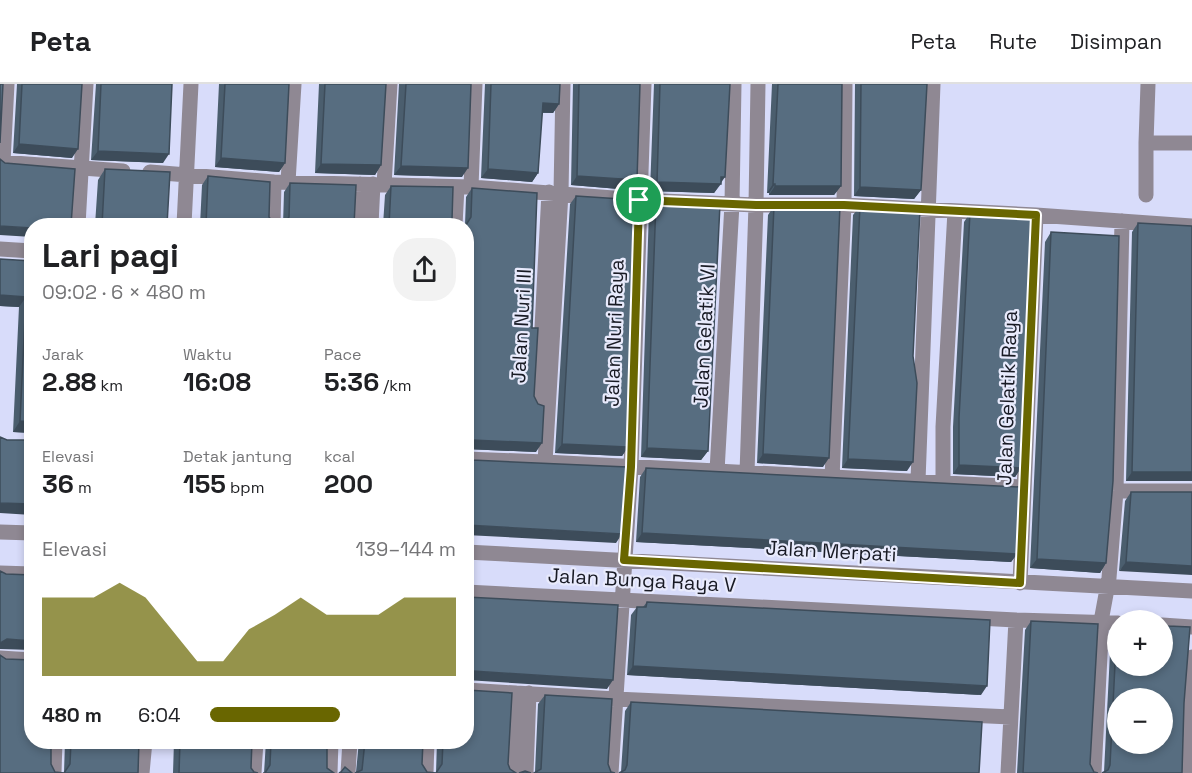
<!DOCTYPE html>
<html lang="id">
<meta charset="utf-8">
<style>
body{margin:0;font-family:"Space Grotesk",sans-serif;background:#f2f2f2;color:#202124;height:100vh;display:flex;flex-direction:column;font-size:22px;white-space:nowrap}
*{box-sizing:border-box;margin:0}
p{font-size:20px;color:#757577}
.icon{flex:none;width:33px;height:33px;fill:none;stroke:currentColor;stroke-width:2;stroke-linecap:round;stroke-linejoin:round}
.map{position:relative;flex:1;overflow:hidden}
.side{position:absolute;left:24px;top:134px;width:450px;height:531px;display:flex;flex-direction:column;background:#fff;border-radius:24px;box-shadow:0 3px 9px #0003}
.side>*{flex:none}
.buttons{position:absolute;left:1107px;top:526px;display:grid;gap:12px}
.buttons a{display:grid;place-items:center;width:66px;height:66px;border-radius:50%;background:#fff;box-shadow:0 3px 9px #0003;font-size:30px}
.pin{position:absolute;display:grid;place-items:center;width:51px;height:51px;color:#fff;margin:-26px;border:3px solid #fff;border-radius:50%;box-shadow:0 2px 6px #0007}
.round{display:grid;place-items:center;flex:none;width:63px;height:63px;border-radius:24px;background:#f2f2f2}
.overview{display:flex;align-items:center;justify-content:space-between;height:102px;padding:0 18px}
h1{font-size:33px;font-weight:800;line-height:45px}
.metrics{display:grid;grid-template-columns:repeat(3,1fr);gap:9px;height:102px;padding:6px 18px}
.metrics div{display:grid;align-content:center}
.metrics b{font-size:26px;font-weight:800}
.metrics small{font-size:16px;font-weight:400}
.metrics p{font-size:16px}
.chart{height:168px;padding:12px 18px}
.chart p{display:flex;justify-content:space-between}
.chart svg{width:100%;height:108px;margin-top:6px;fill:#696600;opacity:.7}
ul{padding:0 18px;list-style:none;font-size:20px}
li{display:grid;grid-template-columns:96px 72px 1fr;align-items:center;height:45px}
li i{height:15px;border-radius:8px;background:#696600}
header{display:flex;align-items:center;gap:36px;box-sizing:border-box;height:84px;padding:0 30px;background:#fff;border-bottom:2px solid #e0e0e0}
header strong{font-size:28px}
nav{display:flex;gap:33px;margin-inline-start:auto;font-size:21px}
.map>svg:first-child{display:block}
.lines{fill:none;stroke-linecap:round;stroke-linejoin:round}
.minor{stroke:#8f8893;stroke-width:15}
.wall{fill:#4b5e6e}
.shaded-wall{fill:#3d4c5a}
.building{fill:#576d80;stroke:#3d4c5a;stroke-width:1.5;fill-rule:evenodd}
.route-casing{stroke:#fff;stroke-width:12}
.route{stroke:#696600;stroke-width:8}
.labels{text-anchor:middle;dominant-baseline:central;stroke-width:4.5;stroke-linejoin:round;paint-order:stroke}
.street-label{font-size:20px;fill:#181a24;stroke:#e8eafc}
</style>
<header>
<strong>Peta</strong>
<nav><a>Peta</a><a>Rute</a><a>Disimpan</a></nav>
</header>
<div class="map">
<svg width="1192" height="689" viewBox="0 0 1192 689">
<rect width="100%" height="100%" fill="#d8dcfa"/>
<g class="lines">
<path class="minor" d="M1148,0L1146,59H1192
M0,78L123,87
M3,78L7,0
M150,88L274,98L471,103L639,116L756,121H844L1036,131L1192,142
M288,98L294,0
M384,101L390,0
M471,103L475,0
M1146,111V59
M78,141L86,0
M184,141L191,0
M273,141L274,98
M358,141L360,100
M371,141L373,100
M455,141L457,103
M0,165L32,167
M538,321L549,108
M466,375L545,378L1024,403
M545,378L561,109L563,0
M717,387L732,120L734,0
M747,389L756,121L758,0
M832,394L844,121L845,0
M918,397L933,0
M943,398V343L955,127
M1116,407H1192
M0,448L32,449
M466,468L1192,507
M0,489L32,490
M1020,499L1036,131
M466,508L1016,536L1118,539
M1162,541L1192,543
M0,574L32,576
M466,606L615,615L1011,633
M54,689L55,657
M142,689L145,657
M254,689L256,657
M330,689L331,657
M348,689L350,657
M426,689L427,657
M512,689L516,609
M526,689L529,609
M611,689L631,383L644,0
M1008,689L1016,536
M1094,689L1102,532L1109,494L1116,407L1122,137
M1188,689V629L1192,573"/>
</g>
<path class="wall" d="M17,0H82L72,74L13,69Z
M96,0H172L163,79L91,76Z
M219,0H289L285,79L279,88L215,83Z
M319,0H386L381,81L375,91L315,89Z
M399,0H471L462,93L394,91Z
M485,0H560L559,20L553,29H542L538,89L532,98L481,94Z
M573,0H640L637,96L631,106L571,101Z
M654,0H730L721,100L714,109L650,107Z
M772,0H842L841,102L834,111H769V109H767Z
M855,0H927L921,106L914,115L854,112Z
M105,85L167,141H95L98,96Z
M208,92L269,133L274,140L276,141H200L202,101Z
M290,99L354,141H283L284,108Z
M391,102L452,136L455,140L459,141H383L385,111Z
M472,104L532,244L536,368L466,365V141H465L466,113Z
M576,112L628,363L622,372L555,369L570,120Z
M656,117L708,367L701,376L641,373L649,126Z
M774,122L823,383L757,379L768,131Z
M860,122L913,272L907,387L842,384L853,131Z
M970,129L1021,384L1015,393L953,390V343L964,138Z
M1138,139L1192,397H1126L1132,148Z
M1051,148L1106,479L1100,489L1030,484L1045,158Z
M0,175L32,177V349L13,348L19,223L0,222Z
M646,384L1017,470L1011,478L636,458L640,393Z
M1131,408H1192L1119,487L1125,417Z
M647,518L981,611L627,591L631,531L637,523H643Z
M1031,537L1090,680L1094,688L1098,689H1017L1025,546Z
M1117,540L1184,619L1182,689L1104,688L1111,549Z
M466,605L467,606L512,609L508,680L510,685L516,689H355L356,688L359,657H423L422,680L427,688L436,689L437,657H466Z
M545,611L608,680L611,688H535L538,620Z
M631,618L979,689L621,688L625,627Z
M65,657H139L138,689H0L51,680L55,688L64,689Z
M174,657H252L251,684L254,688L258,689H173Z
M266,657H327L264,689Z"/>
<path class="shaded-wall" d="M543,19L559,20L553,29L536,28Z
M19,60L78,65L72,74L13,69Z
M98,67L169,70L163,79L91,76Z
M221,74L285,79L279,88L215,83Z
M321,80L381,81L375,91L315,89Z
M401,82L468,84L462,93L394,91Z
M488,85L538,89L532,98L481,94Z
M577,92L637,96L631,106L571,101Z
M721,93H725L714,109L650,107L657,98Z
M773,100H775L769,109H767Z
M775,102H841L834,111H769Z
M860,103L921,106L914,115L854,112Z
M0,142L32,144V153L0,151Z
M0,211L26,213L19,223L0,222Z
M20,337L32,338V349L13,348Z
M472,356L542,359L536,368L466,365V360Z
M562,360L628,363L622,372L555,369Z
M647,364L708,367L701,376L641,373Z
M763,370L829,374L823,383L757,379Z
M848,375L913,378L907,387L842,384Z
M959,381L1021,384L1015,393L953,390Z
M1132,388H1192V397H1126Z
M0,419L32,420V431L0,429Z
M466,441L622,450L616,459L466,451Z
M642,449L1017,470L1011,478L636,458Z
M1037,475L1106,479L1100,489L1030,484Z
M1126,478L1192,482V491L1119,487Z
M7,555L32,557V566L0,565V559Z
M633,582L987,602L981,611L627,591Z
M473,587L613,596L607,605L466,596V591Z"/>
<path class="building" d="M0,0H3L0,59Z
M22,0H82L78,65L19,60Z
M101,0H172L169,70L98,67Z
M225,0H289L285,79L221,74Z
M325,0H386L381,81L321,80Z
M406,0H471L468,84L401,82Z
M491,0H560L559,20L543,19L538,89L488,85Z
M579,0H640L637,96L577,92Z
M660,0H730L725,93H721V100L657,98Z
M778,0H842L841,102H775V100H773Z
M861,0H927L921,106L860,103Z
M0,75L5,79L75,85L71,141H32V144L0,142Z
M105,85L170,88L167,141H102Z
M208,92L270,98L269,133L274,140L276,141H206Z
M290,99L356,101L354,141H282L284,140L289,133Z
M391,102L453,103L452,136L455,140L459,141H389Z
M472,104L537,109L532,244H538L534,312L538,320L544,322L542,359L472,356L466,360V141H464H466L471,133Z
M576,112L636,116L628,363L562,360Z
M656,117L720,120L708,367L647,364Z
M774,122H840L829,374L763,370Z
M860,122L920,125L913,272L917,299L913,378L848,375Z
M970,129L1031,132L1021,384L959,381V334Z
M1138,139L1192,142V388H1132Z
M1051,148L1119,152L1113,397L1106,479L1037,475Z
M0,175L32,177V338L20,337L26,213L0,211Z
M0,353L7,356H32V420L0,419Z
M466,372L472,376L627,383L622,450L466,441Z
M646,384L1020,403L1017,470L642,449Z
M1131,408H1192V482L1126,478Z
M0,487L6,490L32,491V557L7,555L0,559Z
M466,513L618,521L613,596L473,587L466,591Z
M647,518L990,536L987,602L633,582L637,523H646Z
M1031,537L1098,540L1090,680L1094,688L1098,689H1023Z
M1162,539L1168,542L1190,543L1184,619L1182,689H1102L1108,686L1110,681L1117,540L1118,582H1162ZM1118,615H1162V660H1118Z
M0,571L6,575L32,576V657H51V680L55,688L64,689L70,680L71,657H139L138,689H0Z
M466,605L467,606L512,609L508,680L510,685L516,689H355L362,686L365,657H423L422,680L427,688L436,689L442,680L443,657H466Z
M545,611L612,615L608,680L611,688L615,689H534L541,685Z
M631,618L982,638L979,689H619L625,686L627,681Z
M180,657H252L251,684L254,688L258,689H179Z
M271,657H327V684L334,689H263H265L270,681Z
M345,683L352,689H339L341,688Z
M525,687L531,689H519Z"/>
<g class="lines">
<g class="route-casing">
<path id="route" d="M639,116L756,121H844L1036,131L1020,499L624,476L631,383Z"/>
</g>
<use href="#route" class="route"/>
</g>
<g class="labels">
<g class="street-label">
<text transform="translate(521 242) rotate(-87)">Jalan Nuri III</text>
<text transform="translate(614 249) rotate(-88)">Jalan Nuri Raya</text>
<text transform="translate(704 252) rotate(-87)">Jalan Gelatik VI</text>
<text transform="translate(1007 314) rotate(-88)">Jalan Gelatik Raya</text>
<text transform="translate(831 467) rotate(3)">Jalan Merpati</text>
<text transform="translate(642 496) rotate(3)">Jalan Bunga Raya V</text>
</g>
</g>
</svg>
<div class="buttons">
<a>+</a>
<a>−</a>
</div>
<div class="pin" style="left:639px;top:116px;background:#1e9e55"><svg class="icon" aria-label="arrive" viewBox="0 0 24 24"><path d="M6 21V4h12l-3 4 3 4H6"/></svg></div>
<section class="side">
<div class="overview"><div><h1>Lari pagi</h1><p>09:02 · 6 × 480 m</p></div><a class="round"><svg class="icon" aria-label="share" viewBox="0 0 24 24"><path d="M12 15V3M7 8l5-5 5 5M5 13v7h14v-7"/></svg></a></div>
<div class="metrics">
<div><p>Jarak</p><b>2.88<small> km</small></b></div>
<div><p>Waktu</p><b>16:08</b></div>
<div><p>Pace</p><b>5:36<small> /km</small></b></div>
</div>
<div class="metrics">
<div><p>Elevasi</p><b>36<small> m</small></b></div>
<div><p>Detak jantung</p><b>155<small> bpm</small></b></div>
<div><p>kcal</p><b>200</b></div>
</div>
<div class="chart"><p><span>Elevasi</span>139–144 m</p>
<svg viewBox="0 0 160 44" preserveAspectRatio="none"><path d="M0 44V12L10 12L20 12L30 6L40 12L50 25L60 38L70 38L80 25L90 19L100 12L110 19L120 19L130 19L140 12L150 12L160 12V44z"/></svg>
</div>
<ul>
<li><b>480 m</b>6:04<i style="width:53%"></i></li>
</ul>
</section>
</div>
